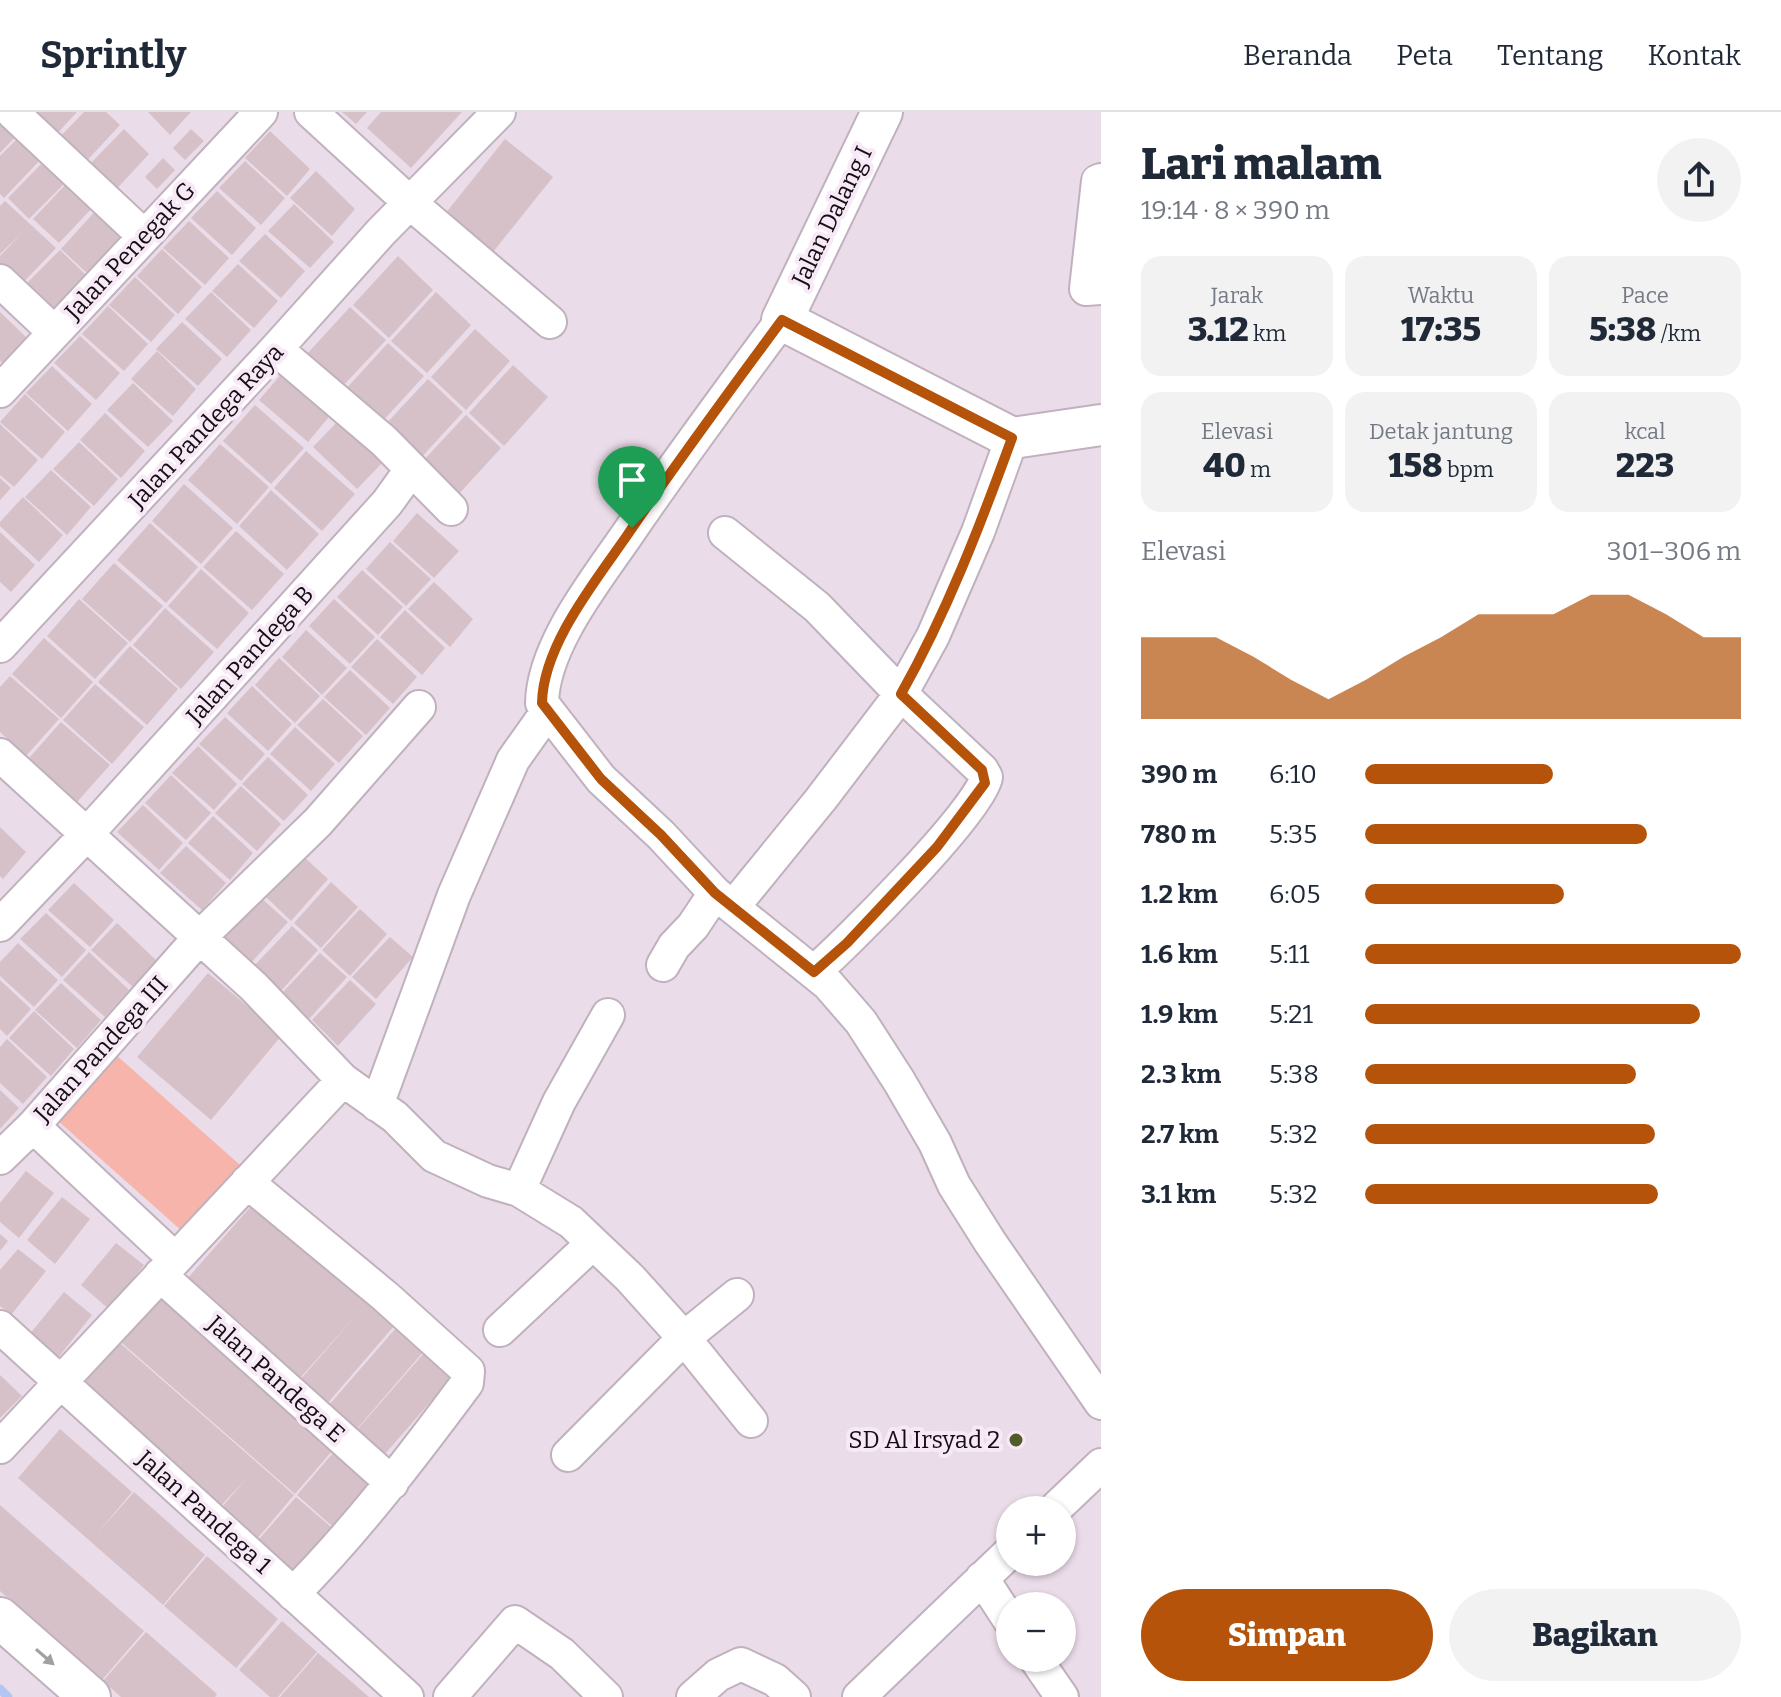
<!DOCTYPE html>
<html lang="id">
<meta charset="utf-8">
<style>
body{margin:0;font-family:Bitter,serif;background:#f2f2f3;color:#1f2937;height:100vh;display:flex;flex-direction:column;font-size:30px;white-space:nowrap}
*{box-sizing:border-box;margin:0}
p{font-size:26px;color:#747a83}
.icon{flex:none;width:44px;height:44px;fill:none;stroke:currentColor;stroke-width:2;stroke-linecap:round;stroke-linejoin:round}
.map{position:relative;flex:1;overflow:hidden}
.drawer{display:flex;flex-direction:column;background:#fff;width:680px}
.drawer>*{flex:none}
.fabs{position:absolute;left:996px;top:1384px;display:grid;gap:16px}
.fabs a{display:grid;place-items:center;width:80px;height:80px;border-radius:50%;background:#fff;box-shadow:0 2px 6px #0004;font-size:40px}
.pin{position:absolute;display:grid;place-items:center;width:68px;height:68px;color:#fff;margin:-82px -34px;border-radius:50% 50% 50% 0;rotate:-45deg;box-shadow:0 0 8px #0007}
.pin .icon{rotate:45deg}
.round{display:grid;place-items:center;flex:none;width:84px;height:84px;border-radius:42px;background:#f2f2f3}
.headline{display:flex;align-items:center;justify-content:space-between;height:136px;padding:0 40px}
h1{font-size:44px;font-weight:800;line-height:60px}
.stats{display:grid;grid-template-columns:repeat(3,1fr);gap:12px;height:136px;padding:8px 40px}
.stats div{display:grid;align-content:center;border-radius:20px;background:#f2f2f3;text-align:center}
.stats b{font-size:34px;font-weight:800}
.stats small{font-size:22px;font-weight:400}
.stats p{font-size:22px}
.chart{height:224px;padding:16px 40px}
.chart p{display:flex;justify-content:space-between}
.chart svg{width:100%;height:144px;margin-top:8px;fill:#b45309;opacity:.7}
.cta{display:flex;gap:16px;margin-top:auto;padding:16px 40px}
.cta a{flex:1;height:92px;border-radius:48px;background:#b45309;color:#fff;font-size:32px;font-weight:800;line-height:92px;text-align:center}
.cta a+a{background:#f2f2f3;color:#1f2937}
ul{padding:0 40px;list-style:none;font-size:26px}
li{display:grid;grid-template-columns:128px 96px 1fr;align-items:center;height:60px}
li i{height:20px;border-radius:10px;background:#b45309}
header{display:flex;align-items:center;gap:48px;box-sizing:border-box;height:112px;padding:0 40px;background:#fff;border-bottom:2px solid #e0e1e3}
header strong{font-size:38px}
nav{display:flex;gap:44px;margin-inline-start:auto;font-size:28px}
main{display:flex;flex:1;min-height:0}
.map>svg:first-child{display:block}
.green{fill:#f7b4ab}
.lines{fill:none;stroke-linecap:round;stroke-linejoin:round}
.stream{stroke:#b3c5f2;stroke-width:9}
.building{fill:#d5c1c7}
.minor-casing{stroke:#c0b1be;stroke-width:36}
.tertiary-casing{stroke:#c0b1be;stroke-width:44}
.minor{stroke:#fff;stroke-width:32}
.tertiary{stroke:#fff;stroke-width:40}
.oneway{fill:#a19fa1}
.route-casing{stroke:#fff;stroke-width:16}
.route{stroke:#b45309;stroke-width:10}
.poi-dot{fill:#535b2a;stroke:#f8e9f7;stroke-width:3}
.labels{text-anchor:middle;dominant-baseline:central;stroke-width:8;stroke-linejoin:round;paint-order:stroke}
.street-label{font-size:24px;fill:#130e13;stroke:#f8e9f7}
.poi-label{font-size:24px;fill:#130e13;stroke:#f8e9f7;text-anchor:end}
</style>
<header>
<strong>Sprintly</strong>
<nav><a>Beranda</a><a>Peta</a><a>Tentang</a><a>Kontak</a></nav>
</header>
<main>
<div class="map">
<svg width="1101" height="1585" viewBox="0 0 1101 1585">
<rect width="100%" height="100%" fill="#ebdcea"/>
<path class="green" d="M115,942L240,1053L182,1119L57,1008Z"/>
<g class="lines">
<path class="stream" d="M0,1577L8,1585"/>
</g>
<path class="building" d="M28,0H77L53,26Z
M84,0H106L120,13L81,55L56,29Z
M148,0H191L170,23Z
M342,0H367L356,12Z
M381,0H462L411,56L367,16Z
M0,4L19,21L0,41Z
M124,17L149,42L111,83L85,57Z
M191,17L204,29L185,48L173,36Z
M270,19L310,57L287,84L245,46Z
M20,24L42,46L4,86L0,82V44Z
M505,27L553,65L489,145L441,107Z
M163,46L175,58L157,77L145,65Z
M44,49L66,70L29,107L8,86Z
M245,49L285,86L261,113L219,76Z
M316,59L355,97L332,124L290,86Z
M68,70L94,94L59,131L33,107Z
M217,79L256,116L232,143L191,106Z
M5,89L56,136L19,175L0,157V144L22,121L0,142V94Z
M294,92L334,130L310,156L268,119Z
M98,96L125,121L87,161L61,137Z
M189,109L229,146L205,173L163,136Z
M265,122L305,159L281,186L239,149Z
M162,137L202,175L178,202L137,164Z
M60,138L86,163L47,203L21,177Z
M398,144L433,178L389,226L353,193Z
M238,152L278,189L254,216L212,179Z
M135,165L175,203L151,230L109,193Z
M211,180L251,218L227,245L185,207Z
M436,180L471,213L427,261L391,229Z
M108,194L148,232L124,259L82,222Z
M350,195L386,228L341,276L306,243Z
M0,200L27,226L4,252L0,249Z
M182,210L222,247L198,274L156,237Z
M475,217L510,249L466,298L431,265Z
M80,224L120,261L96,288L54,251Z
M388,231L424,264L380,312L344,279Z
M157,239L196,277L173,304L131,267Z
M513,253L548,285L504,334L469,301Z
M52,254L92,292L68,319L26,281Z
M284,259L333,300L308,330L259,288Z
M428,267L463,300L419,348L383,315Z
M133,271L173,309L148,335L107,298Z
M25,282L65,320L42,347L0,310Z
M255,293L304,336L271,372L223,329Z
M105,301L145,339L121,366L80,328Z
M466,303L501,336L457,384L421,351Z
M340,307L384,349L357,377L313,335Z
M0,312L38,348L14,375L0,363Z
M79,330L118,367L94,394L53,357Z
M220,332L269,375L237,412L188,368Z
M306,339L355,382L322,419L274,376Z
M51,358L91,395L67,423L25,385Z
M0,366L11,376L0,388Z
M184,372L233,416L201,452L152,409Z
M271,378L319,422L287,458L239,414Z
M23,385L63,423L39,450L0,414V410Z
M417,401L459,439L434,466L393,429Z
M150,411L198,455L166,491L117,448Z
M236,419L284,462L252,498L203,455Z
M0,420L35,453L11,480L0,470Z
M390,430L431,467L406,494L366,457Z
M114,451L163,494L130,530L82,487Z
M201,457L249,501L217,537L168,494Z
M362,458L403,495L378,523L337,485Z
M434,470L473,507L450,535L408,497Z
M79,487L128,531L95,567L47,524Z
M334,487L375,525L350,552L309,514Z
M165,496L214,540L181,577L133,533Z
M405,498L445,536L422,563L380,525Z
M306,518L347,556L322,583L282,545Z
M44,526L93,570L61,606L12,562Z
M377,527L417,565L393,592L351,555Z
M130,534L178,577L147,613L98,570Z
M279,546L320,584L295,611L255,573Z
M350,558L390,596L366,623L324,585Z
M10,564L59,607L26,644L0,620V575Z
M95,572L144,615L112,652L63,608Z
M252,574L292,612L268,639L227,601Z
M323,587L363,624L339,651L297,613Z
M225,605L265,642L241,669L199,632Z
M61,610L110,653L77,690L29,646Z
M295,615L335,652L311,679L270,642Z
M198,634L237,672L214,698L172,661Z
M268,645L308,683L284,709L242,672Z
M171,663L211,701L186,728L145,691Z
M241,674L281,712L257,739L215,701Z
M143,693L183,731L159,758L117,720Z
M213,704L253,741L230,768L188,731Z
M0,715L26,740L3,767L0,764Z
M186,734L226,771L202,798L160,761Z
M302,743L328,767L291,809L264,783Z
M331,770L358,795L321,836L294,811Z
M74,771L114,808L90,835L48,798Z
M261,786L288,810L250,852L224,827Z
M360,797L387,822L350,864L322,838Z
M46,801L86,838L62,865L20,827Z
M117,811L157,849L133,875L91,838Z
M292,814L318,838L280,880L254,854Z
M390,825L413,845L376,887L352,865Z
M18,831L58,868L34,895L0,864V850Z
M89,840L129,878L105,905L63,868Z
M320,841L347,865L309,907L282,881Z
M208,861L282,923L211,1008L137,945Z
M0,868L31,897L7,924L0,917Z
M350,868L376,892L338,934L312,908Z
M61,871L101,908L77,936L35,898Z
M34,899L74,937L51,964L9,926Z
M7,927L47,965L23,992L0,971V935Z
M0,978L19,996L0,1017Z
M26,1059L54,1081L19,1126L0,1110V1091Z
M62,1085L90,1107L55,1152L27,1128Z
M253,1092L394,1214L320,1300L293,1276L358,1201L292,1275L179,1176Z
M0,1122L8,1129L0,1139Z
M116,1131L144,1153L109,1197L81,1173Z
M18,1137L46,1159L11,1203L0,1194V1158Z
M156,1174L338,1332L295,1382L114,1224Z
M64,1180L92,1203L57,1247L29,1223Z
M396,1216L423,1240L350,1325L322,1301Z
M113,1225L294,1383L252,1433L216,1402L246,1367L215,1400L70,1275Z
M424,1241L452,1265L378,1350L350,1326Z
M0,1263L22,1284L0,1306Z
M60,1317L132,1380L96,1423L134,1380L205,1443L163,1493L18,1366Z
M339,1334L375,1365L332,1414L297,1383Z
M296,1385L331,1415L289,1465L253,1434Z
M0,1393L144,1519L102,1568L0,1479Z
M207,1444L278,1507L236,1556L164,1494Z
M282,1509L317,1540L278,1585H270L239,1558Z
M146,1520L217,1582L215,1585H121L103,1569Z
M318,1541L354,1572L369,1585H280Z"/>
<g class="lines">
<g class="minor-casing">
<path id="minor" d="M12,0L144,124
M311,0L409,90L550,210
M1101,68L1098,69L1086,177L1101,176
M0,169L54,220
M782,208C730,278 678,348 629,420C597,467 543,533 542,591L601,667L661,723L715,781L828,872L861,910L899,969L935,1031L954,1073L990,1130L1101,1291
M276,237L384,329L451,397
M0,279L261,0
M725,421L817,495L901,582L982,658L986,665C982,697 844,834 814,860
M0,534L276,237L381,120L499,0
M0,643L254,875L343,968L395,1005L434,1044L488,1069L519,1078L571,1110L630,1166L684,1226L751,1309
M733,795L821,687L901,582L933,524L978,420L1012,326
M0,813L86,723L387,391L410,359
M663,853L674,834L693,814L715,781
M377,993L454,783L513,648L547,600
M33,1014L175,1147
M0,1046L33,1014L200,825L318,710L419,595
M247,1070L386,1185L468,1259L467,1271C412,1345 358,1416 293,1482
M519,1078L559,990L608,903
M160,1163L392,1371
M0,1215L407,1585
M500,1218L593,1131
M0,1335L343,968
M568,1343L684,1226L737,1183
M1054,1398L1101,1353
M982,1466L1010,1509
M1035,1546L1062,1585
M450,1585L515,1510L562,1542L606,1585
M693,1585L718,1563L741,1552L775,1568L794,1585
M859,1585L1010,1440"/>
</g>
<g class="tertiary-casing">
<path id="tertiary" d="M882,0L782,208L1012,326L1101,313
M0,1506L90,1585"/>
</g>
<use href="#minor" class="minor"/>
<use href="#tertiary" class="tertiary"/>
</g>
<defs><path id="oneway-solid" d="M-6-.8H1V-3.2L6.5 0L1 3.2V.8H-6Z" transform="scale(2)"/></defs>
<use class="oneway" href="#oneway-solid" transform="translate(45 1545) rotate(41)"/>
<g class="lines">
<g class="route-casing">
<path id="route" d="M782,208L1012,326C980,414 947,500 901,582L982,658L985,671L937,735L847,831L814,860L715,781L661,723L601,667L542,591C543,534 594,471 626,425C676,351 729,280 782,208Z"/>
</g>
<use href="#route" class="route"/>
</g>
<circle class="poi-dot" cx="1016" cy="1328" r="8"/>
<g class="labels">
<g class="street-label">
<text transform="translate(832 104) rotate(-64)">Jalan Dalang I</text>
<text transform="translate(130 139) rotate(-47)">Jalan Penegak G</text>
<text transform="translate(206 314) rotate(-47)">Jalan Pandega Raya</text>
<text transform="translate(250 543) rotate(-48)">Jalan Pandega B</text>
<text transform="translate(101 937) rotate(-48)">Jalan Pandega III</text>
<text transform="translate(276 1267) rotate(42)">Jalan Pandega E</text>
<text transform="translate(204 1400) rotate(42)">Jalan Pandega 1</text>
</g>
<g class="poi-label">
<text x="1000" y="1328">SD Al Irsyad 2</text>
</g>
</g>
</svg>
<div class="fabs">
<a>+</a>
<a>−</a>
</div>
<div class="pin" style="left:632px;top:416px;background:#1e9e55"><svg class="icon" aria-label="arrive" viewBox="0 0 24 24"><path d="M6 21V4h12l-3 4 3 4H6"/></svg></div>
</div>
<section class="drawer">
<div class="headline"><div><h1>Lari malam</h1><p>19:14 · 8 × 390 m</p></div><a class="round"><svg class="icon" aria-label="share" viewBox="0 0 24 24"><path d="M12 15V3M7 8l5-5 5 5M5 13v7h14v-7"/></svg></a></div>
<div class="stats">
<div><p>Jarak</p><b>3.12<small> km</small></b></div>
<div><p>Waktu</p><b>17:35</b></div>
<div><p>Pace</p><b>5:38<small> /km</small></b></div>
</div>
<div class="stats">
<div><p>Elevasi</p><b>40<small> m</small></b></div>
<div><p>Detak jantung</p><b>158<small> bpm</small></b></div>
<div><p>kcal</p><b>223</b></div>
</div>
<div class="chart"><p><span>Elevasi</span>301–306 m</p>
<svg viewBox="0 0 160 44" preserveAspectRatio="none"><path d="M0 44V19L10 19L20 19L30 25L40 32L50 38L60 32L70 25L80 19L90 12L100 12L110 12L120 6L130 6L140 12L150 19L160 19V44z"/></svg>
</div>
<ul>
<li><b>390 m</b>6:10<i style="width:50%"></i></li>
<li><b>780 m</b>5:35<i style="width:75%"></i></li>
<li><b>1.2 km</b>6:05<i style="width:53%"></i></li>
<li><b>1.6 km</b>5:11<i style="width:100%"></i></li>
<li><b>1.9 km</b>5:21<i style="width:89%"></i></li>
<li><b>2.3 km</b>5:38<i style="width:72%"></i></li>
<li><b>2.7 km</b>5:32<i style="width:77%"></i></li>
<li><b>3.1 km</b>5:32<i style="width:78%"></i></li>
</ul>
<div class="cta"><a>Simpan</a><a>Bagikan</a></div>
</section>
</main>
